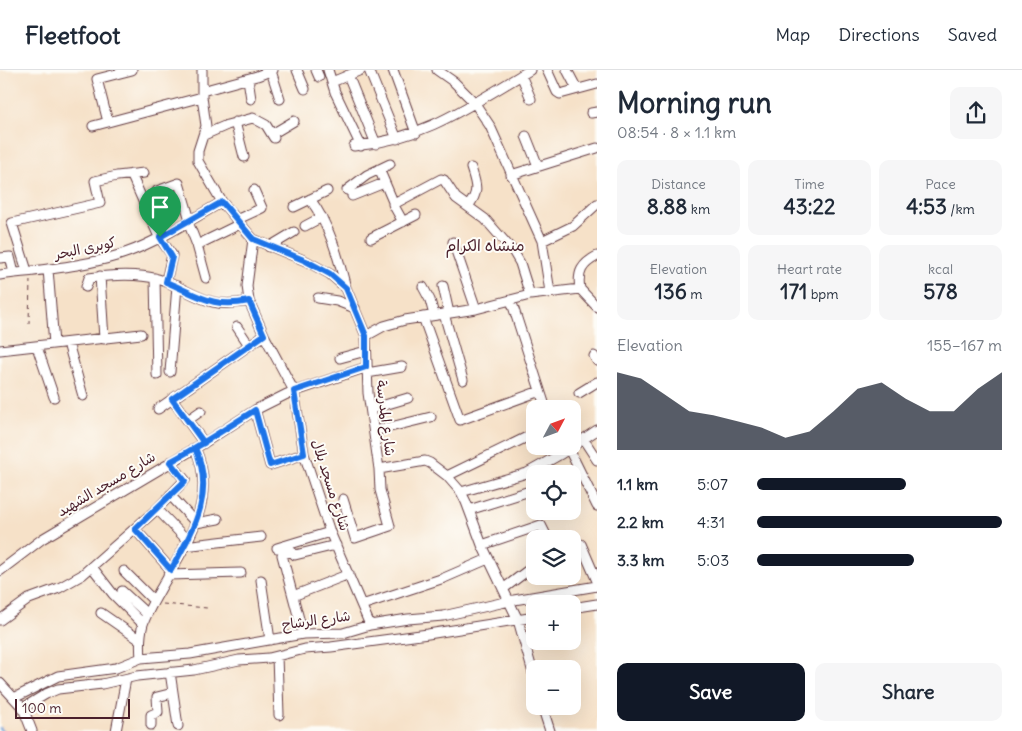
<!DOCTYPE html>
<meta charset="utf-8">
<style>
body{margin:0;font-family:Delius,"Playpen Sans Arabic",sans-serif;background:#f6f6f7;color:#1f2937;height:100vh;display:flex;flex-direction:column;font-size:19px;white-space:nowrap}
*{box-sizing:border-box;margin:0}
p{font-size:16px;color:#747a83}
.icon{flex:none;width:28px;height:28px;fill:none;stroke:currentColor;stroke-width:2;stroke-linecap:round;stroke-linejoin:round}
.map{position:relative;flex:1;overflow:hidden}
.details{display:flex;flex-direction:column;background:#fff;width:425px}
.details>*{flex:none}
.needle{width:32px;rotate:49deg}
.controls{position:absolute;left:526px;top:330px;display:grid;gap:10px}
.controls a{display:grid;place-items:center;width:55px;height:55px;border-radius:10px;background:#fff;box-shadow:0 5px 20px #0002;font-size:25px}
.scale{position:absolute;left:15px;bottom:12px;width:115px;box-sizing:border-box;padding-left:5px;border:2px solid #4a1f2b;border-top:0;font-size:14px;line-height:18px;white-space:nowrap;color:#4a1f2b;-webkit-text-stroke:4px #fdfcf7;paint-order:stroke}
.pin{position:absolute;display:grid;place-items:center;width:42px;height:42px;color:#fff;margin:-51px -21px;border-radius:50% 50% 50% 0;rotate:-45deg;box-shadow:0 0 5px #0007}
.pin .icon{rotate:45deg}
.round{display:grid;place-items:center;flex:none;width:52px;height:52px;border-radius:10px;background:#f6f6f7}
.head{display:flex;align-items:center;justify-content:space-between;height:85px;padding:0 20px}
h1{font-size:28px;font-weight:800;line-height:38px}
.figures{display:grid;grid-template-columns:repeat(3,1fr);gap:8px;height:85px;padding:5px 20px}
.figures div{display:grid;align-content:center;border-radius:10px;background:#f6f6f7;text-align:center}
.figures b{font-size:21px;font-weight:800}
.figures small{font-size:14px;font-weight:400}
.figures p{font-size:14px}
.chart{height:140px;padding:10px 20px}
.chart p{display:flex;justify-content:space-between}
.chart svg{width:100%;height:90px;margin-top:5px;fill:#111827;opacity:.7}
.button{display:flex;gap:10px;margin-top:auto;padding:10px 20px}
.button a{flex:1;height:58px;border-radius:10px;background:#111827;color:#fff;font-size:20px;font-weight:800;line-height:58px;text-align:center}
.button a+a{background:#f6f6f7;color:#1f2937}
ul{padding:0 20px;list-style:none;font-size:16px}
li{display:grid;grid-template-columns:80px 60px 1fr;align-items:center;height:38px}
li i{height:12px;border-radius:6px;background:#111827}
header{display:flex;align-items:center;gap:30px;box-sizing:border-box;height:70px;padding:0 25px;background:#fff;border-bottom:1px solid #e0e1e3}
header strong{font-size:24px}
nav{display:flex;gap:28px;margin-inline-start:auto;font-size:18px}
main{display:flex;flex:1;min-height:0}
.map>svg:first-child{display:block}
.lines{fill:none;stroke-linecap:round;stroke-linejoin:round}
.stream{stroke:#6d9ed7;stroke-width:2.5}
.street-casing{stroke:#643c43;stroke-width:11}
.path{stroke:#643c43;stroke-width:1;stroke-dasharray:4 4;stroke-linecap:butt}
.street{stroke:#fff;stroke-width:9}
.route-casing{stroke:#fff;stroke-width:10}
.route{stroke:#1a73e8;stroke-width:6}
.labels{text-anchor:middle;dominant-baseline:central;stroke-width:4;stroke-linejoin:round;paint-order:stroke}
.street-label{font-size:14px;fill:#4a1f2b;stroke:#fdfcf7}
.quarter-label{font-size:16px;fill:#4a1f2b;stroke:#fdfcf7}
</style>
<header>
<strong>Fleetfoot</strong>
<nav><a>Map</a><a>Directions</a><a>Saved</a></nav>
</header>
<main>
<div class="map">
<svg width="597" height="661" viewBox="0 0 597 661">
<rect width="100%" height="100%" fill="#fdfcf7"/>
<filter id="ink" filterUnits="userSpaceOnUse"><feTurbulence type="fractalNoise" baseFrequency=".02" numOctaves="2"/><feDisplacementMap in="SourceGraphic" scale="10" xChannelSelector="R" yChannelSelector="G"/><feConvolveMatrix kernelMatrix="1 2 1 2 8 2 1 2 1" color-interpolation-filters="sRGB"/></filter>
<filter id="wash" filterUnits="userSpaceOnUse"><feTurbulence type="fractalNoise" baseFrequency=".0096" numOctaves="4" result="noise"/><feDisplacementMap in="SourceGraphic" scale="20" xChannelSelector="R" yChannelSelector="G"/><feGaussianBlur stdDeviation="1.12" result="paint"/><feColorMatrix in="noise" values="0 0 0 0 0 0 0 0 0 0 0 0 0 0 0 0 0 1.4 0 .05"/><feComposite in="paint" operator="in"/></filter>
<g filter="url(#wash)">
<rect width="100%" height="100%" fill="#f6e1c8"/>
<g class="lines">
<path class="stream" d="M0,658L2,661"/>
</g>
</g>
<g filter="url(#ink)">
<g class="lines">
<g class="street-casing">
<path id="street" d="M202,0V27L206,56L198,81V91L222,132L253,169L306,191L330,204L346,218L366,266L368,323L379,399L380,420L390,456L355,468L343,429
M297,0L305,19
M316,0L319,7
M328,0L335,22L361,76
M369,0L397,69
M393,0L416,63
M437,0L454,12L474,32L490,56L542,171L550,222
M547,0L557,22L560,24L597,14
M567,0L577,19
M271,1L280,29
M348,5L376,74
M521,5L531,29
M248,9L251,29
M332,12L361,0
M202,21L257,6L273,0
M591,43L597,42
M108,52L97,9L132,0
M235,52L244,87
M93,56L202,27
M272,64L294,51
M204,65L227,55L253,48L266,55L274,68
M526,66L538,96
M354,76C423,70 472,34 530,0
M379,99L394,134L441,109L444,110L456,128L485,149L513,181L520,193L530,225
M131,104L159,167L172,185L166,212
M511,105L597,78
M347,120L367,105L390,94
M157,121L179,113L190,150
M352,126L384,113
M310,129C330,156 338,186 346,218
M393,134L403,152
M468,136C480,122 476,114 471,98
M294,137L327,121
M236,150L262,138L254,120
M188,152L197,175L206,208
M305,156L322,147
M371,168L416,145
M253,169L247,216L249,231L264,265L294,321L304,384L330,462L370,555
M542,171L573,156L597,134
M453,172L476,239
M197,175L240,154
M269,177L294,162
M0,188L10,187L14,203
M48,199L54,274
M27,201L12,153L100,133L95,111L117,106L144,103
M0,205C39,200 91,196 128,182C161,170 192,149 222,132
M100,206L104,269
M155,208L157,305
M443,216L449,243
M86,217L89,208C111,205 136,203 158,209C194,220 205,241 249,231
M423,217L430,230L434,245
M580,219C577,202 582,194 597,186
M580,219L597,237
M318,228L337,231L355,238
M511,230L546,339
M444,244L463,310
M423,247L460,350L540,321
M237,257L249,275
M366,266L384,256L405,250L476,239L530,225L580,219
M68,273L83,326
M37,277L54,327
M0,280L141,264
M594,286L597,291
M340,288L366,281
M170,302L177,216
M367,303L402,297
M579,323L597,312
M172,329L204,373
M158,339L264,265
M371,339L408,328
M255,340L270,395L304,384
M188,350L201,341
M374,361L431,347
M584,370L597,390
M569,379L597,436
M379,399L425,391L430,393L447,406L461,422L466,432L482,475L518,550L535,610
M447,406L529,366
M461,422L527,403L561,384L597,360
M170,425L196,453L218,449
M157,439L187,470
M469,440L533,420
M135,459L171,500
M581,474L597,511
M482,475L541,455L548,469
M184,476L261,467
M277,478L330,462
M92,497L113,524L143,554
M0,501L42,469L204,373L255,340L287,324L367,297
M124,501L154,531
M168,505L241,503
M261,510L270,570
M503,519L535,495
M122,521L147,544
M561,522L564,534
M293,526L349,504
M362,535L444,508L488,489
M572,538L597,534
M101,543L140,570
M0,550L29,529L59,518L82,505L157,439L185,410L170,392
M303,564L282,485L285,483L292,482L295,485L336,475
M277,586L279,645
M141,588C140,577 140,565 143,554C147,542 154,531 160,520C185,475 219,430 195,378
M170,602L178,656
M0,613L23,638L32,661
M14,628L58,606L116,598L141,588L190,584L303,564L343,563L370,555L408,549L443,546L514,530L597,516
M542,636L550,661
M23,638L46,624L58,619L102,614L137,606L194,600L239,590L269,588L305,579L331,577L428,564L535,547
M151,655V645L158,642L157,627L173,623
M116,661L126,609"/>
</g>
<path class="path" d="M29,254L30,209
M163,534L207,538"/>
<use href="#street" class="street"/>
</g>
</g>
<g class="lines" filter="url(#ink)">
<g class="route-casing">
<path id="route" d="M160,167L172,187L166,212C198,225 212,239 249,231L264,265L172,329L204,373L195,378C216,424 193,460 171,500L135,459L185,411L170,392C199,376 227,358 255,340L270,395L304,384L294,321L366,297V266L346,218L330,204L306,191L253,169L222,132L160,167"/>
</g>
<use href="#route" class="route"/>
</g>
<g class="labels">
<g class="street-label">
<text transform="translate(85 178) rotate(-12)">كوبرى البحر</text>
<text transform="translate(386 348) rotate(83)">شارع المدرسة</text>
<text transform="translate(106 414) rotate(-31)">شارع مسجد الشهيد</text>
<text transform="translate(331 415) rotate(72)">شارع مسجد بلال</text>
<text transform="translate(316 550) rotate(-8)">شارع الرشاح</text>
</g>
<g class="quarter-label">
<text x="485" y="175">منشاه الكرام</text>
</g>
</g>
</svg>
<div class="controls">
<a><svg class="needle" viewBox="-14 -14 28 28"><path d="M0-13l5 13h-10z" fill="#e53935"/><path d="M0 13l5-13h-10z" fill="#747a83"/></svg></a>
<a><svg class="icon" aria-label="locate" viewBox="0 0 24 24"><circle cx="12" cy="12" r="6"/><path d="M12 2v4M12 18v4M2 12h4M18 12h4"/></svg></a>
<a><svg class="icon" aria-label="layers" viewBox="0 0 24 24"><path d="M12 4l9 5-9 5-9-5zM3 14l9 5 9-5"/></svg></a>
<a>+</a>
<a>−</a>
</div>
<div class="scale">100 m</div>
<div class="pin" style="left:160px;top:167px;background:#1e9e55"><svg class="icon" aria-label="arrive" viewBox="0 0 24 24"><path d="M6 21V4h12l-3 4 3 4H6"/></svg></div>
</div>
<section class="details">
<div class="head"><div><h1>Morning run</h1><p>08:54 · 8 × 1.1 km</p></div><a class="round"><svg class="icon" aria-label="share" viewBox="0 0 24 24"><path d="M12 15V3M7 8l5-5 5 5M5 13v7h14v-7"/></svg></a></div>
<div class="figures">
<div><p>Distance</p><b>8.88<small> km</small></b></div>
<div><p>Time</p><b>43:22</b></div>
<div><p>Pace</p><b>4:53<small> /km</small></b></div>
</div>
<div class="figures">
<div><p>Elevation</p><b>136<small> m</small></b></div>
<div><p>Heart rate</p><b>171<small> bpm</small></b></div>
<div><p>kcal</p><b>578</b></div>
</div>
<div class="chart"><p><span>Elevation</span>155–167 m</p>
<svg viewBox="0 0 160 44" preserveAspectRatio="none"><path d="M0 44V6L10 9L20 17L30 25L40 27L50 30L60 33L70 38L80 35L90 25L100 14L110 11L120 19L130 25L140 25L150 14L160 6V44z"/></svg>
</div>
<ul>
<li><b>1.1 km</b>5:07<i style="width:61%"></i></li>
<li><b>2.2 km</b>4:31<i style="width:100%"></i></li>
<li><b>3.3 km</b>5:03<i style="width:64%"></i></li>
</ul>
<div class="button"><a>Save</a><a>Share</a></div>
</section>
</main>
